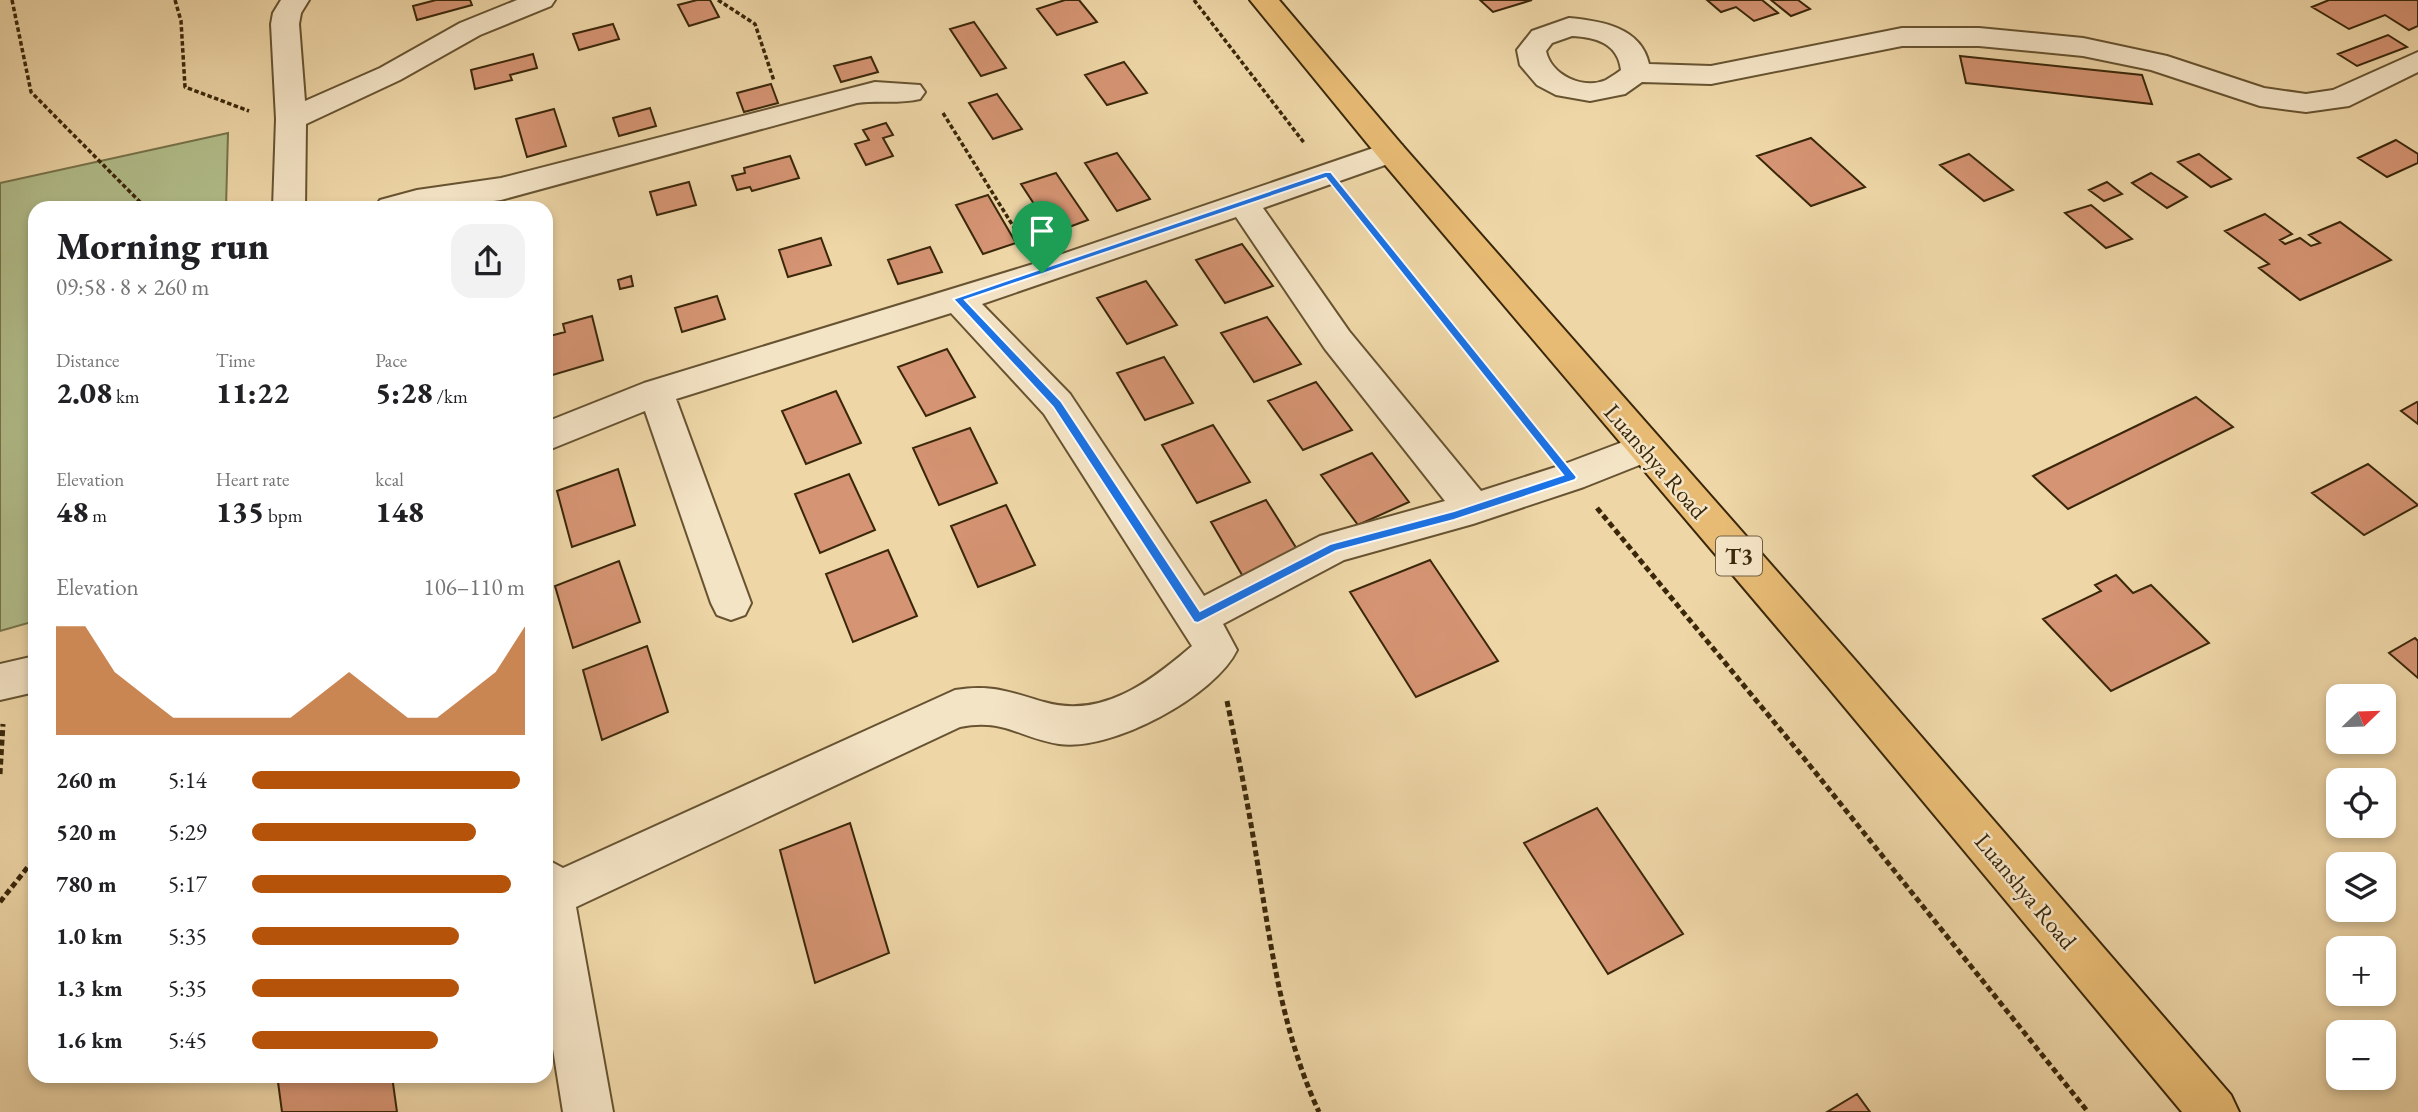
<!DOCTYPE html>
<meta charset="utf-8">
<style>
body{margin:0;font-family:"EB Garamond",serif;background:#f2f2f2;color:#202124;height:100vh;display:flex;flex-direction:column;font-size:26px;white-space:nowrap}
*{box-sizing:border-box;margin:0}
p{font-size:23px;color:#757577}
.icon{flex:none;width:38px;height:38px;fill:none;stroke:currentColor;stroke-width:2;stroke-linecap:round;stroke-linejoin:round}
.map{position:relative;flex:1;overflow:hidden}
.drawer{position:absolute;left:28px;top:201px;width:525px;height:882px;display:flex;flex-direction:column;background:#fff;border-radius:21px;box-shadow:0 4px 10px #0003}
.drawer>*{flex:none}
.needle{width:46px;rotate:67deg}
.buttons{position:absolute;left:2326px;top:684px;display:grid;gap:14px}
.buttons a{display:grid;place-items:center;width:70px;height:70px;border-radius:14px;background:#fff;box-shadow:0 4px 10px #0003;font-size:35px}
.pin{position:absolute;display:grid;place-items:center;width:60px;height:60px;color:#fff;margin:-72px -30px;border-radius:50% 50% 50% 0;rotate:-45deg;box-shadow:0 0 7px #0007}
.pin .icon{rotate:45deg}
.round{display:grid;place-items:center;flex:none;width:74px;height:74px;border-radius:21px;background:#f2f2f2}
.head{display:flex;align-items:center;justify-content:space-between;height:119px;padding:0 28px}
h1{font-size:38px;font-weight:800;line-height:52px}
.stats{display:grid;grid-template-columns:repeat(3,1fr);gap:10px;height:119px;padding:7px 28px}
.stats div{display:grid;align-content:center}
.stats b{font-size:30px;font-weight:800}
.stats small{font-size:19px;font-weight:400}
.stats p{font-size:19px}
.chart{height:196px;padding:14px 28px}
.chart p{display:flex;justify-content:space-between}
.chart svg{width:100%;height:126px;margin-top:7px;fill:#b45309;opacity:.7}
ul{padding:0 28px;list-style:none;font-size:23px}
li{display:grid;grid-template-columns:112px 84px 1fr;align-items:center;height:52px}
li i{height:18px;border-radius:9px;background:#b45309}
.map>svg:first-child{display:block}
.green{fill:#b2bf8c;stroke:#76734b;stroke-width:2}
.building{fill:#d59473;stroke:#3a270a;stroke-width:2}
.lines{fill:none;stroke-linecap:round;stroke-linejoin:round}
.minor-casing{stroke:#675331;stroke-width:4}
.highway-casing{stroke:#3a270a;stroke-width:4}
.path-far1{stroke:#3a270a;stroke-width:3.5;stroke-dasharray:4.5 2.5;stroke-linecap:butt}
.path{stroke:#3a270a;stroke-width:5;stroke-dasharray:6 3.5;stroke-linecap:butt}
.minor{fill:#f4e4c6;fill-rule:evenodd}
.highway{fill:#e7bb74;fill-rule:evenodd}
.route{fill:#1a73e8;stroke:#fff;stroke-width:2;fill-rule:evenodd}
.labels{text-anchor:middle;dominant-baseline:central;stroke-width:5;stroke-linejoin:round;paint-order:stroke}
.shield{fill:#f4e4c6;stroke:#726042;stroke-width:2}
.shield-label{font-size:23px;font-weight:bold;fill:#3a270a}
.street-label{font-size:24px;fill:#3a270a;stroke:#f4e4c6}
</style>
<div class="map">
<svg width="2418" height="1112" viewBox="0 0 2418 1112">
<rect width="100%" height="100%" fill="#eed6a7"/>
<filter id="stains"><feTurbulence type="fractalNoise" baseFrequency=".00286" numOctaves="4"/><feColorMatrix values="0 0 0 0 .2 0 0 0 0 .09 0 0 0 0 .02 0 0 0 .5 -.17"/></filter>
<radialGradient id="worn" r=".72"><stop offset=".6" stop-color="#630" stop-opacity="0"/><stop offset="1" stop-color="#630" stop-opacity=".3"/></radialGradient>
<path class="green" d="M228,133L226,208H35V621L0,631V183Z"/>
<path class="building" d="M436,0H470L472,5L417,20L413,6Z
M697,0H710L719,17L689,26L678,5Z
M1065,0H1079L1097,22L1057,35L1037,9Z
M1480,0H1532L1493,12Z
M1707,0H1762L1778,13L1754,21L1736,7L1721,12Z
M1771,0H1798L1810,9L1791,16Z
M2329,0H2418V26L2409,30L2385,15L2349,29L2312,7Z
M974,22L1006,68L981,76L950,29Z
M613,24L619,39L579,50L573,34Z
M2388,35L2407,47L2357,66L2338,54Z
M533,54L537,68L510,75L512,80L475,89L471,70Z
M1960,56L2142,75L2152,104L1966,83Z
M871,57L878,72L841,82L834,66Z
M1124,62L1147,93L1107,105L1085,75Z
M771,84L778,103L744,112L737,93Z
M997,94L1022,129L993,139L969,103Z
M650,108L656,126L619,136L613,118Z
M554,109L566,146L527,157L516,119Z
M886,123L893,135L883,138L893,156L866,165L855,144L869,140L863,130Z
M1811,138L1865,187L1811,206L1757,156Z
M2396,140L2418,154V163L2387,177L2358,158Z
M1117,153L1150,199L1117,211L1085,163Z
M1969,154L2013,190L1984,201L1940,165Z
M2199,154L2231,179L2211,187L2178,162Z
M790,156L799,178L752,191L750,187L737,190L732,176L745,173L744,168Z
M1056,173L1088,220L1053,233L1021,184Z
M2151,173L2187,197L2167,208L2132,183Z
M689,182L696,205L657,215L650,192Z
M2107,182L2122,194L2104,201L2089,190Z
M988,195L1016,243L983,254L956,205Z
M2091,205L2132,239L2106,248L2065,213Z
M2265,214L2292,234L2280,240L2285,244L2300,238L2311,246L2320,243L2309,235L2340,222L2391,260L2300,300L2259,268L2269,264L2225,231Z
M821,238L831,265L788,277L779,250Z
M1242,244L1273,286L1225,303L1196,260Z
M930,247L942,272L898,284L888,260Z
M631,276L633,286L620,289L618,280Z
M1146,281L1177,325L1127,344L1097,298Z
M717,296L725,319L682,332L675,308Z
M592,316L603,360L546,377V337L565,332L563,324Z
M1267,317L1301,364L1254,382L1221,333Z
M947,349L975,397L926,416L898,367Z
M1164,357L1193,403L1145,420L1117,373Z
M1316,382L1352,430L1303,450L1268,401Z
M836,391L861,443L806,464L782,411Z
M2196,397L2233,427L2068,509L2033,476Z
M2417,402L2418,403V424L2401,411Z
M1213,425L1250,482L1197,503L1162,445Z
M970,428L997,483L939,505L913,448Z
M1372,453L1409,502L1358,525L1321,475Z
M2368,464L2418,505L2364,535L2312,493Z
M618,469L635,525L572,547L557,491Z
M849,474L875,530L820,553L795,494Z
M1266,500L1302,557L1245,580L1211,522Z
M1006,505L1035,565L978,587L951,526Z
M888,550L917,616L853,642L826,574Z
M1430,560L1498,661L1416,697L1350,592Z
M619,561L640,622L573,648L555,586Z
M2116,575L2133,593L2151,585L2209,643L2111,691L2043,619L2101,591L2095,585Z
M2415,638L2418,641V678L2389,653Z
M647,646L668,712L602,740L583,670Z
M1597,808L1683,934L1608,974L1524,843Z
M850,823L889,953L815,983L780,850Z
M291,1076H392L397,1112H282L278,1082Z
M1857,1094L1870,1112H1827Z"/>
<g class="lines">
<g class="minor-casing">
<path id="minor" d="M281,0H309L301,13L299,24L305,101L380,68L460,23L517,0H555L551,6L480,35L400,80L306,124L305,208H273L276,119L271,24L273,13Z
M1569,18C1601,21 1641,27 1649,64L1711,66L1902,28H1979L2083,38L2167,56L2264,88L2306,94L2333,90L2418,52V72L2349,106L2306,112L2260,106L2151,70L2083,56L1979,46H1902L1711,84L1642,82L1625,94L1590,101L1556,95L1537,85L1520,65L1517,50L1532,31ZM1572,36C1595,37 1618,43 1621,70C1617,73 1611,77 1606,80C1583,90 1551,75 1546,51L1552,43Z
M875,82L920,85L925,92L920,99C900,104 878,100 857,103L501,200L441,208H375L380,200L417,190L501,178Z
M1391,142L1402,145L1406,152L1402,159L1263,208L1349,331L1481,491L1559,466L1644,434L1657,438L1662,448L1657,458L1584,487L1473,524L1344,560L1223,624L1237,650C1215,696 1111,752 1059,744C1020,738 1004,718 960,727L576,907L613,1112H563L546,1005V859L563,868L955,690C992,684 1009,692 1044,702C1102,719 1150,682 1192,646L1044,414L951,313L676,399L751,603L745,615L731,620L717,615L711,603L645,411L546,451V422L644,383L1030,265ZM1236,217L1325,349L1445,501L1320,536L1204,596L1070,394L982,304Z
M35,656V692L0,700V664Z"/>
</g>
<g class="highway-casing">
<path id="highway" d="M1250,0H1279L1402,145L1855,660L2231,1095L2239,1112H2182L1827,686L1380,159Z"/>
</g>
<path class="path-far1" d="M12,0L31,92L146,208
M175,0L181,21L185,87L249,111
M718,0L755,24L774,81
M1194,0L1305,144
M943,113L1023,242
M1351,203L1545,444"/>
<path class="path" d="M1597,508L1803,757L2088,1112
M1227,701C1237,750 1247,799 1255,848C1270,938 1280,1028 1319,1112
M0,774L3,724
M0,902L35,858"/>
<use href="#minor" class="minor"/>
<use href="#highway" class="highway"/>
</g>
<path class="route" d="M1325,172H1331L1577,477L1575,480L1454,520L1336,551L1198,623L1194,622L1053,407L953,299ZM1326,178L1563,475L1454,511L1330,544L1200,611L1061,401L965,300Z"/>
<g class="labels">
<rect class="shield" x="1716" y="536.5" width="46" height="39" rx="5"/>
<g class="shield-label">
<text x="1739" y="556">T3</text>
</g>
<g class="street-label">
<text transform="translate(1656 461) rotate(49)">Luanshya Road</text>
<text transform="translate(2026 891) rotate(50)">Luanshya Road</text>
</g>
</g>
<rect width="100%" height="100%" filter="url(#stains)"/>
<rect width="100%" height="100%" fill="url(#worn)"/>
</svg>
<div class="buttons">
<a><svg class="needle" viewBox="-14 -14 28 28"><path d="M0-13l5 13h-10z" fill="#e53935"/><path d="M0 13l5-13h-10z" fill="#757577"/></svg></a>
<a><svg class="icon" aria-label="locate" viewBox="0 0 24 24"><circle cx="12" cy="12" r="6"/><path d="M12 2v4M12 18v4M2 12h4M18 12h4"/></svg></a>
<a><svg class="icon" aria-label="layers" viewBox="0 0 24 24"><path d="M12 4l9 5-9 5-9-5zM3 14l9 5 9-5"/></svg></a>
<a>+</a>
<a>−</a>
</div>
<div class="pin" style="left:1042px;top:273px;background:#1e9e55"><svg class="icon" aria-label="arrive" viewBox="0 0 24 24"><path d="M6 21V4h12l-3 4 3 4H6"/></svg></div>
<section class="drawer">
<div class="head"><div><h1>Morning run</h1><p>09:58 · 8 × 260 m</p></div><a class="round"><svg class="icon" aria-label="share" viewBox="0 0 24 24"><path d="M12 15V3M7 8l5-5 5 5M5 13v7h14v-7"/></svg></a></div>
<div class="stats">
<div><p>Distance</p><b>2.08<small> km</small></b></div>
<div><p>Time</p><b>11:22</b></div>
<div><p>Pace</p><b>5:28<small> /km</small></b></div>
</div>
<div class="stats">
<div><p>Elevation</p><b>48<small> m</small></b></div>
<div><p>Heart rate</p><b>135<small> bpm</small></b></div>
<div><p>kcal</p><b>148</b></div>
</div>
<div class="chart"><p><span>Elevation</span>106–110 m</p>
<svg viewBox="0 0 160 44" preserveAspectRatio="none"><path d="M0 44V6L10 6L20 22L30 30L40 38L50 38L60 38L70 38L80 38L90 30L100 22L110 30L120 38L130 38L140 30L150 22L160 6V44z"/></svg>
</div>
<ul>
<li><b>260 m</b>5:14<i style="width:98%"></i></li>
<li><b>520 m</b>5:29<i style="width:82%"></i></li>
<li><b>780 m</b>5:17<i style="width:95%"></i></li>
<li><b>1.0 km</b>5:35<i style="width:76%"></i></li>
<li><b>1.3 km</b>5:35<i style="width:76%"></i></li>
<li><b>1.6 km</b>5:45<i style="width:68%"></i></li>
</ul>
</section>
</div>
